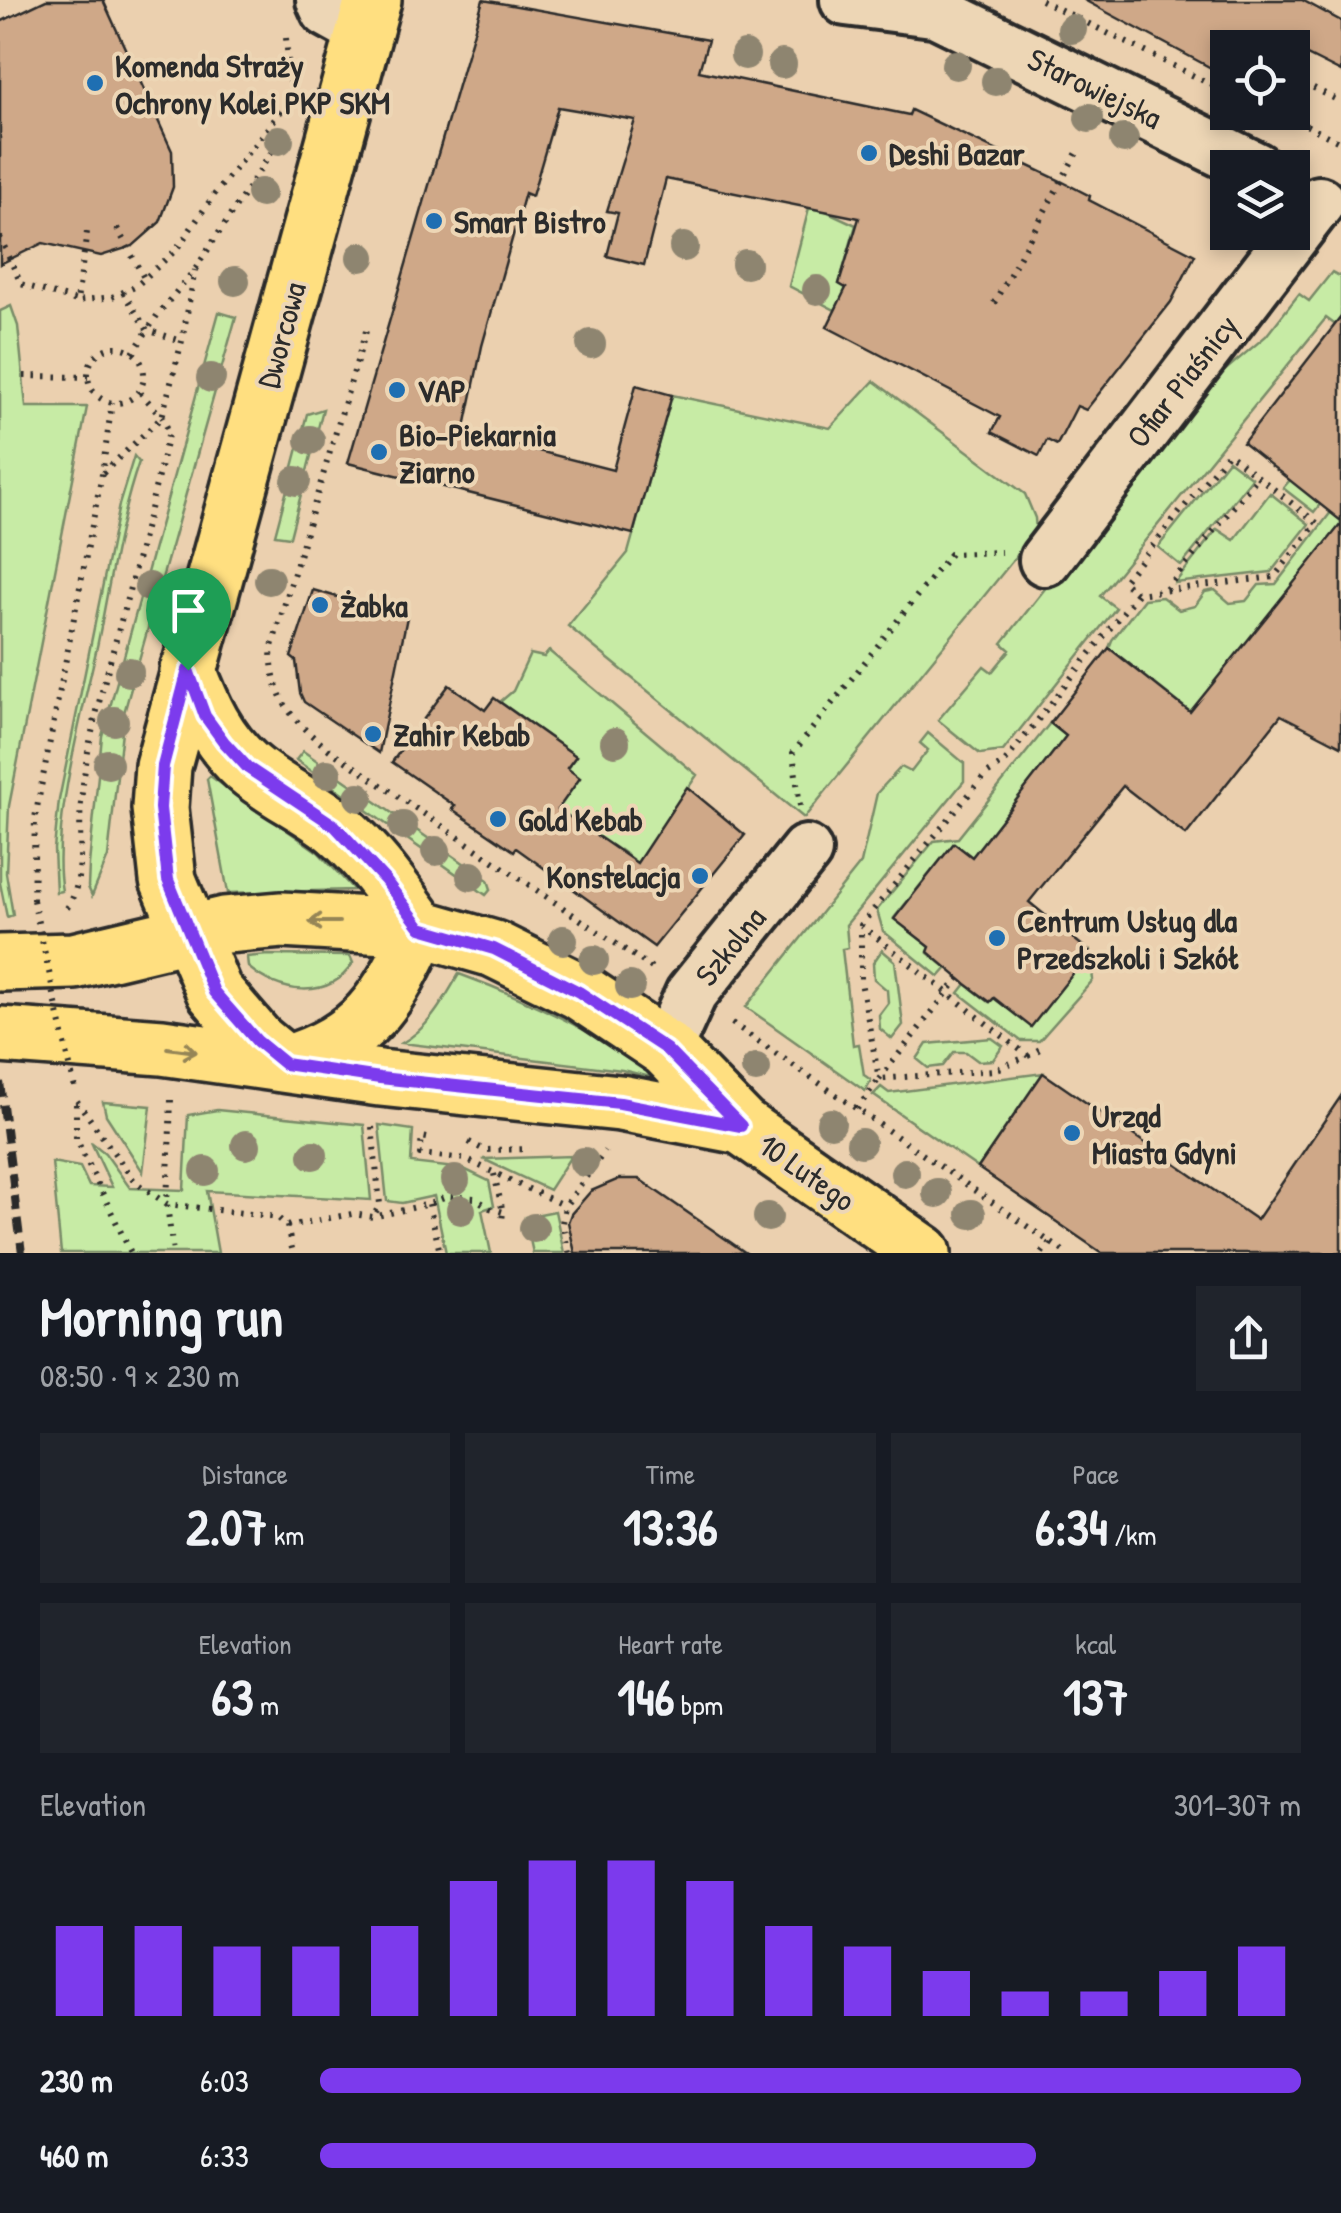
<!DOCTYPE html>
<meta charset="utf-8">
<style>
body{margin:0;font-family:"Patrick Hand",sans-serif;background:#20242c;color:#f1f3f6;height:100vh;display:flex;flex-direction:column;font-size:38px;white-space:nowrap}
*{box-sizing:border-box;margin:0}
p{font-size:32px;color:#9ea1a6}
.icon{flex:none;width:55px;height:55px;fill:none;stroke:currentColor;stroke-width:2;stroke-linecap:round;stroke-linejoin:round}
.map{position:relative;height:1253px;overflow:hidden}
.sheet{display:flex;flex-direction:column;background:#171b24;flex:1}
.sheet>*{flex:none}
.fabs{position:absolute;left:1210px;top:30px;display:grid;gap:20px}
.fabs a{display:grid;place-items:center;width:100px;height:100px;border-radius:0px;background:#171b24;box-shadow:0 5px 15px #0003;font-size:50px}
.pin{position:absolute;display:grid;place-items:center;width:85px;height:85px;color:#fff;margin:-102px -42px;border-radius:50% 50% 50% 0;rotate:-45deg;box-shadow:0 0 10px #0007}
.pin .icon{rotate:45deg}
.round{display:grid;place-items:center;flex:none;width:105px;height:105px;border-radius:0px;background:#20242c}
.headline{display:flex;align-items:center;justify-content:space-between;height:170px;padding:0 40px}
h1{font-size:55px;font-weight:700;line-height:75px}
.metrics{display:grid;grid-template-columns:repeat(3,1fr);gap:15px;height:170px;padding:10px 40px}
.metrics div{display:grid;align-content:center;border-radius:0px;background:#20242c;text-align:center}
.metrics b{font-size:50px;font-weight:700}
.metrics small{font-size:28px;font-weight:400}
.metrics p{font-size:28px}
.chart{height:280px;padding:20px 40px}
.chart p{display:flex;justify-content:space-between}
.chart svg{width:100%;height:180px;margin-top:10px;stroke:#7c3aed;stroke-width:6}
ul{padding:0 40px;list-style:none;font-size:32px}
li{display:grid;grid-template-columns:160px 120px 1fr;align-items:center;height:75px}
li i{height:25px;border-radius:12px;background:#7c3aed}
.map>svg:first-child{display:block}
.green{fill:#c7eba5;stroke:#798b68;stroke-width:2.5}
.building{fill:#cfa888;stroke:#2b2b2b;stroke-width:2.5}
.lines{fill:none;stroke-linecap:round;stroke-linejoin:round}
.minor-casing{stroke:#2b2b2b;stroke-width:58}
.major-casing{stroke:#2b2b2b;stroke-width:62}
.path{stroke:#2b2b2b;stroke-width:6;stroke-dasharray:2.5 8;stroke-linecap:butt}
.minor{stroke:#edd6b5;stroke-width:50}
.major{stroke:#ffdf80;stroke-width:55}
.rail{stroke:#2b2b2b;stroke-width:8;stroke-dasharray:15 8;stroke-linecap:butt}
.path-bridge{stroke:#2b2b2b;stroke-width:6;stroke-dasharray:2.5 8;stroke-linecap:butt}
.tree{fill:#8e8570}
.oneway{stroke:#958556}
.route-casing{stroke:#fff;stroke-width:20}
.route{stroke:#7c3aed;stroke-width:12}
.poi-dot{fill:#1f6fb2;stroke:#edd6b5;stroke-width:4}
.labels{text-anchor:middle;dominant-baseline:central;stroke-width:8;stroke-linejoin:round;paint-order:stroke}
.poi-label{font-size:32px;font-weight:bold;fill:#2b2b2b;stroke:#edd6b5;text-anchor:start}
.street-label{font-size:32px;fill:#2b2b2b;stroke:#edd6b5}
</style>
<div class="map">
<svg width="1341" height="1253" viewBox="0 0 1341 1253">
<rect width="100%" height="100%" fill="#ebd0af"/>
<filter id="ink" filterUnits="userSpaceOnUse"><feTurbulence type="fractalNoise" baseFrequency=".01" numOctaves="2"/><feDisplacementMap in="SourceGraphic" scale="20" xChannelSelector="R" yChannelSelector="G"/><feConvolveMatrix kernelMatrix="1 2 1 2 8 2 1 2 1" color-interpolation-filters="sRGB"/></filter>
<g filter="url(#ink)">
<path class="green" d="M809,208L826,211L856,225L839,284L847,289L835,310L789,286Z
M1332,272L1341,277V329L1326,318L1100,596L1116,608L1003,751L980,754L938,720L984,666L992,672L1010,650L1002,643L1202,390L1266,336L1299,294L1309,301Z
M11,306L18,326L26,407H87L9,806L6,873L13,915L7,917L0,883V311Z
M219,312L236,317L124,713L108,857L92,896L88,887L89,864L102,736Z
M874,381L1025,494L1035,518L1036,532L804,818L568,626L628,553L672,395L830,428Z
M323,409L290,537L275,535L307,414Z
M134,456L139,462C119,520 110,582 98,642C84,708 50,827 62,891L56,892L54,849L59,800L119,505Z
M1228,460L1252,478L1181,566L1158,547Z
M1290,480L1341,489V524L1193,714L1109,648L1112,640L1144,599L1162,597L1179,610L1195,606L1205,592L1215,590L1230,603L1246,601L1259,585L1276,584L1338,503L1328,494L1314,512L1283,488Z
M1270,493L1309,524L1271,572L1175,583L1217,529L1234,540Z
M549,651L697,775L637,863L620,850L600,879V839L558,809L567,769L576,756L500,702L513,691L530,654L544,657Z
M1050,723L1066,736L972,857L954,843L894,918L930,947L928,953L947,968L939,977L883,931L877,910L934,841L958,838Z
M928,733L964,763V781L846,925L848,948L842,949L853,1045L859,1044L864,1075L871,1080L865,1091L746,1007L861,863L877,793L901,767L911,772L928,750L920,743Z
M303,751L488,880L491,889L486,895L296,760Z
M210,776L318,852L354,890L228,893L207,779Z
M882,950L895,961L903,1025L892,1039L880,1029L879,1015L888,1003L887,990L874,979L873,963Z
M1090,952L1093,980L1039,1041H1021L959,993L966,984L989,1002L994,998L1031,1026Z
M268,955L350,956L353,963C328,1002 278,993 248,967L247,957Z
M459,974C531,1000 598,1032 659,1079L622,1070L402,1043C430,1027 443,1001 459,974Z
M992,1038L1003,1046L993,1060L978,1061L966,1052H954L943,1066L928,1068L917,1059L927,1044Z
M1043,1073L978,1168L873,1095L881,1087L889,1093Z
M103,1102L151,1106L143,1172L106,1115Z
M217,1110L364,1125L371,1200L207,1191L218,1253H61L52,1162L80,1167L89,1186L112,1187L91,1142L105,1153L130,1188L184,1190L188,1115Z
M379,1125L413,1130L411,1163L464,1169L489,1181L494,1206L482,1210L491,1253H446L434,1196L402,1203L387,1201Z
M571,1156L549,1190L483,1159Z
M555,1211L564,1253H533L525,1217Z"/>
<path class="building" d="M46,0H103L172,151L173,187L160,222L133,246L101,256L43,243L0,264V22Z
M483,0L708,40L699,71L909,115L911,110L1061,181L1090,196L1089,200L1195,255L1171,302L1086,410L1077,406L1057,445L1047,440L1039,456L992,432L1000,417L827,327L846,288L839,284L859,218L666,179L644,265L607,256L618,213L607,211L635,120L558,107L532,196L525,193L482,346L464,432L613,470L636,385L672,395L633,534L348,463Z
M1084,0H1302L1341,21V72L1293,48H1228V77Z
M1341,317V521L1243,443Z
M1341,524V746L1281,715L1186,835L1123,786L1029,902L1090,952L1031,1027L994,998L990,1002L966,984L928,952L930,947L894,919L954,843L972,857L1066,736L1050,723L1109,648L1190,712Z
M313,590L407,617L379,753L304,702L300,693L296,661L291,657Z
M449,685L485,710L494,698L576,756L567,768L580,778L558,809L637,863L687,787L745,835L654,947L516,848L514,851L452,809L455,806L392,762Z
M1043,1073L1257,1220L1341,1096V1253H1102L978,1168Z
M619,1179H639L746,1253H575L568,1222L571,1214L591,1191Z"/>
<g class="lines">
<g class="minor-casing">
<path id="minor" d="M322,0L327,11L365,32
M846,0L933,11
M913,0L1256,168
M1045,560L1319,202
M666,1049L691,994L806,851"/>
</g>
<g class="major-casing">
<path id="major" d="M188,670C202,707 217,740 247,767C274,791 309,805 337,828C370,856 395,893 421,928
M0,963L74,961L225,925L282,920L421,928L494,949L579,991L666,1049L741,1126L923,1253
M0,1035L162,1047L380,1078L620,1103L741,1126
M285,1064L257,1041L214,991L168,880L160,808L163,766L373,0
M285,1064C365,1040 388,1001 421,928"/>
</g>
<path class="path" d="M1041,0L1228,93
M286,38L291,94
M1304,83L1341,102
M1267,112L1285,121L1308,126L1341,143
M117,228L144,278
M87,232L77,301L112,297L135,287L176,250L214,195L290,100
M0,237L21,284L77,301
M123,292L147,330L182,341
M994,303L1079,149
M366,331L271,650C273,700 292,721 331,751L652,968
M88 375a28 28 0 1 1 56 0a28 28 0 1 1-56 0Z
M133,353L158,314L196,268L271,153L278,134
M24,376L88,377
M103,473L162,417L182,341L195,270
M1166,589L1258,477
M800,806L793,753L950,554L1001,552
M33,900L35,818L102,474L112,402
M67,908C86,880 78,836 81,803C86,740 106,678 122,617C139,555 154,493 169,431L162,417L138,390
M959,978L879,1079L861,982V925L985,775L1004,763L1137,594L1274,577L1317,523L1228,453L1123,582L1137,594
M732,1023L1066,1253
M1028,1056L1045,1046
M171,1100L167,1204L173,1253
M77,1101L135,1182L167,1204L277,1217L287,1226L293,1253
M76,1104V1138L131,1253
M857,1109L879,1079L995,1070L1028,1056L862,926
M372,1127L380,1204L373,1217
M427,1138L422,1137L420,1154L465,1159L565,1206
M469,1142L484,1150L530,1149
M494,1174L503,1212L502,1221
M429,1204L440,1253
M287,1226L352,1214L373,1217L429,1204L449,1196L475,1198L490,1208L503,1212
M569,1253L562,1223L565,1206L605,1151
M1042,1253L1050,1242"/>
<use href="#minor" class="minor"/>
<use href="#major" class="major"/>
<path class="rail" d="M0,1082L22,1253"/>
<path class="path-bridge" d="M33,900L76,1093"/>
</g>
<g class="tree">
<circle cx="1072" cy="29" r="15"/>
<circle cx="745" cy="55" r="15"/>
<circle cx="782" cy="64" r="15"/>
<circle cx="956" cy="65" r="15"/>
<circle cx="996" cy="81" r="15"/>
<circle cx="1089" cy="118" r="15"/>
<circle cx="1124" cy="139" r="15"/>
<circle cx="279" cy="140" r="15"/>
<circle cx="261" cy="193" r="15"/>
<circle cx="684" cy="247" r="15"/>
<circle cx="361" cy="257" r="15"/>
<circle cx="746" cy="264" r="15"/>
<circle cx="235" cy="281" r="15"/>
<circle cx="817" cy="290" r="15"/>
<circle cx="591" cy="344" r="15"/>
<circle cx="211" cy="378" r="15"/>
<circle cx="310" cy="440" r="15"/>
<circle cx="296" cy="481" r="15"/>
<circle cx="269" cy="580" r="15"/>
<circle cx="149" cy="587" r="15"/>
<circle cx="129" cy="672" r="15"/>
<circle cx="114" cy="721" r="15"/>
<circle cx="615" cy="742" r="15"/>
<circle cx="108" cy="764" r="15"/>
<circle cx="327" cy="774" r="15"/>
<circle cx="359" cy="797" r="15"/>
<circle cx="403" cy="826" r="15"/>
<circle cx="436" cy="851" r="15"/>
<circle cx="471" cy="876" r="15"/>
<circle cx="563" cy="940" r="15"/>
<circle cx="594" cy="960" r="15"/>
<circle cx="630" cy="986" r="15"/>
<circle cx="756" cy="1068" r="15"/>
<circle cx="831" cy="1123" r="15"/>
<circle cx="861" cy="1143" r="15"/>
<circle cx="246" cy="1145" r="15"/>
<circle cx="313" cy="1155" r="15"/>
<circle cx="584" cy="1162" r="15"/>
<circle cx="205" cy="1171" r="15"/>
<circle cx="905" cy="1173" r="15"/>
<circle cx="455" cy="1180" r="15"/>
<circle cx="937" cy="1193" r="15"/>
<circle cx="461" cy="1210" r="15"/>
<circle cx="971" cy="1214" r="15"/>
<circle cx="768" cy="1217" r="15"/>
<circle cx="534" cy="1228" r="15"/>
</g>
<defs><path id="oneway-shaft" d="M-6 0H5M1.5-3L5.5 0L1.5 3" fill="none" stroke-width="1.6" stroke-linecap="round" stroke-linejoin="round" transform="scale(2.5)"/></defs>
<g class="oneway">
<use href="#oneway-shaft" transform="translate(324 922) rotate(-180)"/>
<use href="#oneway-shaft" transform="translate(182 1050) rotate(8)"/>
</g>
</g>
<g class="lines" filter="url(#ink)">
<g class="route-casing">
<path id="route" d="M188,670L205,716L224,742L248,768L335,826L385,880L421,928L494,949L579,992L666,1049L741,1126L620,1103L380,1078L285,1064L257,1041L214,992L168,880L160,808L163,766Z"/>
</g>
<use href="#route" class="route"/>
</g>
<g class="poi-dot">
<circle cx="95" cy="83" r="10"/>
<circle cx="869" cy="153" r="10"/>
<circle cx="434" cy="221" r="10"/>
<circle cx="397" cy="390" r="10"/>
<circle cx="379" cy="452" r="10"/>
<circle cx="320" cy="605" r="10"/>
<circle cx="373" cy="734" r="10"/>
<circle cx="498" cy="819" r="10"/>
<circle cx="700" cy="876" r="10"/>
<circle cx="997" cy="938" r="10"/>
<circle cx="1072" cy="1133" r="10"/>
</g>
<g class="labels">
<g class="poi-label">
<text x="115" y="65">Komenda Straży<tspan x="115" dy="37">Ochrony Kolei PKP SKM</tspan></text>
<text x="889" y="153">Deshi Bazar</text>
<text x="454" y="221">Smart Bistro</text>
<text x="417" y="390">VAP</text>
<text x="399" y="434">Bio-Piekarnia<tspan x="399" dy="37">Ziarno</tspan></text>
<text x="340" y="605">Żabka</text>
<text x="393" y="734">Zahir Kebab</text>
<text x="518" y="819">Gold Kebab</text>
<text x="680" y="876" text-anchor="end">Konstelacja</text>
<text x="1017" y="920">Centrum Usług dla<tspan x="1017" dy="37">Przedszkoli i Szkół</tspan></text>
<text x="1092" y="1115">Urząd<tspan x="1092" dy="37">Miasta Gdyni</tspan></text>
</g>
<g class="street-label">
<text transform="translate(1095 88) rotate(26)">Starowiejska</text>
<text transform="translate(281 335) rotate(-75)">Dworcowa</text>
<text transform="translate(1182 381) rotate(-52)">Ofiar Piaśnicy</text>
<text transform="translate(730 946) rotate(-51)">Szkolna</text>
<text transform="translate(807 1172) rotate(35)">10 Lutego</text>
</g>
</g>
</svg>
<div class="fabs">
<a><svg class="icon" aria-label="locate" viewBox="0 0 24 24"><circle cx="12" cy="12" r="6"/><path d="M12 2v4M12 18v4M2 12h4M18 12h4"/></svg></a>
<a><svg class="icon" aria-label="layers" viewBox="0 0 24 24"><path d="M12 4l9 5-9 5-9-5zM3 14l9 5 9-5"/></svg></a>
</div>
<div class="pin" style="left:188px;top:670px;background:#1e9e55"><svg class="icon" aria-label="arrive" viewBox="0 0 24 24"><path d="M6 21V4h12l-3 4 3 4H6"/></svg></div>
</div>
<section class="sheet">
<div class="headline"><div><h1>Morning run</h1><p>08:50 · 9 × 230 m</p></div><a class="round"><svg class="icon" aria-label="share" viewBox="0 0 24 24"><path d="M12 15V3M7 8l5-5 5 5M5 13v7h14v-7"/></svg></a></div>
<div class="metrics">
<div><p>Distance</p><b>2.07<small> km</small></b></div>
<div><p>Time</p><b>13:36</b></div>
<div><p>Pace</p><b>6:34<small> /km</small></b></div>
</div>
<div class="metrics">
<div><p>Elevation</p><b>63<small> m</small></b></div>
<div><p>Heart rate</p><b>146<small> bpm</small></b></div>
<div><p>kcal</p><b>137</b></div>
</div>
<div class="chart"><p><span>Elevation</span>301–307 m</p>
<svg viewBox="0 0 160 44" preserveAspectRatio="none"><path d="M5 44V22M15 44V22M25 44V27M35 44V27M45 44V22M55 44V11M65 44V6M75 44V6M85 44V11M95 44V22M105 44V27M115 44V33M125 44V38M135 44V38M145 44V33M155 44V27"/></svg>
</div>
<ul>
<li><b>230 m</b>6:03<i style="width:100%"></i></li>
<li><b>460 m</b>6:33<i style="width:73%"></i></li>
</ul>
</section>
